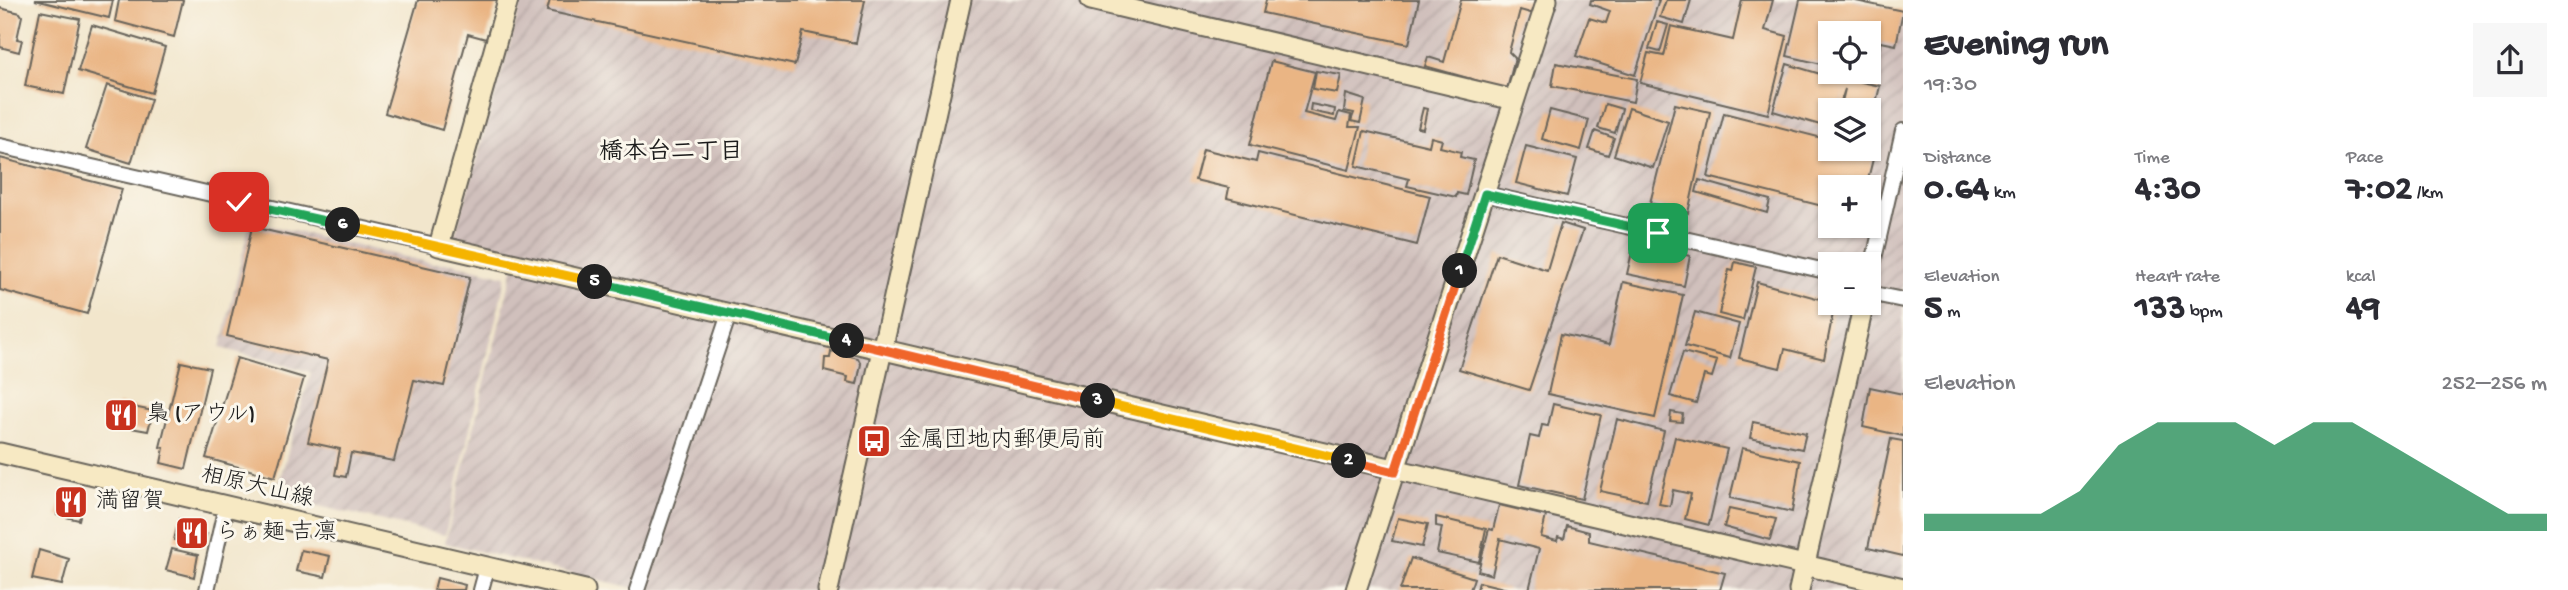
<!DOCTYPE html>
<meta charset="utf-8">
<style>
body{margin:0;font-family:"Gochi Hand","Klee One",sans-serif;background:#f7f7f7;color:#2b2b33;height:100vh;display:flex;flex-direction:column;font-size:26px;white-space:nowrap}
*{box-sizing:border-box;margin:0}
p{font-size:23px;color:#7c7c81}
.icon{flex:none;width:38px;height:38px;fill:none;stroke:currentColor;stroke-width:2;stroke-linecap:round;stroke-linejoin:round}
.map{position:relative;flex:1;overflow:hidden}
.drawer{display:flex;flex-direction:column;background:#fff;width:665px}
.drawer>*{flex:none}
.fabs{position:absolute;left:1818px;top:21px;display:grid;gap:14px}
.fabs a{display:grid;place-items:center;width:63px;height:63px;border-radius:0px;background:#fff;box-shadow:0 2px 5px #0004;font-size:35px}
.pin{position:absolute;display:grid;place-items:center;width:60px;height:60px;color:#fff;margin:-30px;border-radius:14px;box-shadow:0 4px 10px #0006}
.km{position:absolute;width:35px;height:35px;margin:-18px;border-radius:50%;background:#222;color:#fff;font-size:19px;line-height:35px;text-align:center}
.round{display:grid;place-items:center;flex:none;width:74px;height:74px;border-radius:0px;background:#f7f7f7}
.head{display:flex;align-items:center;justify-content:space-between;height:119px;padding:0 21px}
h1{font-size:38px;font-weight:700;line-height:52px}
.metrics{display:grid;grid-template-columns:repeat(3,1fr);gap:10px;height:119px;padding:7px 21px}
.metrics div{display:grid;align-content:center}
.metrics b{font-size:35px;font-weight:700}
.metrics small{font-size:19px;font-weight:400}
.metrics p{font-size:19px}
.chart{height:196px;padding:14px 21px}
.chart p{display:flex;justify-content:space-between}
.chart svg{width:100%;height:126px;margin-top:7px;fill:#0b8043;opacity:.7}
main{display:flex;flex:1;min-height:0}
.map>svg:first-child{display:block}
.industrial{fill:url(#industrial-furrows);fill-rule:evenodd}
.building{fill:#eab584}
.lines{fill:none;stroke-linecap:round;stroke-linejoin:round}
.street-casing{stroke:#67635a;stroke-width:18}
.secondary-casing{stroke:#67635a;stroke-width:23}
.street{stroke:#fff;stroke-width:14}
.secondary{stroke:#f7e9c3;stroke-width:19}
.split-1-casing{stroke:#fff;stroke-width:14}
.split-2-casing{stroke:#fff;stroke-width:14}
.split-3-casing{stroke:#fff;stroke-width:14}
.split-4-casing{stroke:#fff;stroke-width:14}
.split-5-casing{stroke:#fff;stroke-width:14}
.split-6-casing{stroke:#fff;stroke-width:14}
.split-7-casing{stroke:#fff;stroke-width:14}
.split-1{stroke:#22a559;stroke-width:9}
.split-2{stroke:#f0652b;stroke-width:9}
.split-3{stroke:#f5b400;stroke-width:9}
.split-4{stroke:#f0652b;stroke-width:9}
.split-5{stroke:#22a559;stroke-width:9}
.split-6{stroke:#f5b400;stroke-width:9}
.split-7{stroke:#22a559;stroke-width:9}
.labels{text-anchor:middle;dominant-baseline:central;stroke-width:6;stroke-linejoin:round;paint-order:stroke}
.poi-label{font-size:23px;fill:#1c1c1c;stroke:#fbf7ec;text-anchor:start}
.street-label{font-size:23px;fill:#1c1c1c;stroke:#fbf7ec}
.neighbourhood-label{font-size:24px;font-weight:bold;fill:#1c1c1c;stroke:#fbf7ec}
</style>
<main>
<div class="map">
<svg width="1903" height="590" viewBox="0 0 1903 590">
<defs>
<pattern id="industrial-furrows" width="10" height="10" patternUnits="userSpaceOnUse" patternTransform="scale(1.75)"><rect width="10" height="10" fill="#d0c0bc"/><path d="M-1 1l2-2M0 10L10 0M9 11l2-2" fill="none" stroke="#b2a4a1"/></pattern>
</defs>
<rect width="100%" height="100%" fill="#fbf7ec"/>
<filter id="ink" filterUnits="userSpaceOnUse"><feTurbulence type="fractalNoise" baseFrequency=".0143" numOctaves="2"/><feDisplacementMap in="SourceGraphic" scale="14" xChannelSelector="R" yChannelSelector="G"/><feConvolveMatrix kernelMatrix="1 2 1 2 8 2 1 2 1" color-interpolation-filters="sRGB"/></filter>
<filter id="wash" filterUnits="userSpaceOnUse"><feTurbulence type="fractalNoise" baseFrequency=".00686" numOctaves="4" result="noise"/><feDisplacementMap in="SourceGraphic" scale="28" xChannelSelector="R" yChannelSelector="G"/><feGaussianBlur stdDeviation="1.57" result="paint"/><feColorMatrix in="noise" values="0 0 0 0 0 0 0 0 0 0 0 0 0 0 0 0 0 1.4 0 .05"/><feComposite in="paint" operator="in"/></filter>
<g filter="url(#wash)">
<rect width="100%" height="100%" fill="#f2e6cc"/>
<path class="industrial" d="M522,0H1858L1903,11V590H642L445,543L517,253L454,238ZM1830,33H1869V72H1830ZM1830,110H1869V149H1830ZM1830,187H1869V226H1830ZM1830,264H1869V303H1830Z
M250,221L431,263H451L506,276L445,535L275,496L311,372L221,348Z"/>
<g id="blocks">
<path class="building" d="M35,0H113L109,18Z
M119,0H183L174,37L115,21Z
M418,0H498L486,39L468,34L442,130L385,113Z
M550,0H865L856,43L803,32L795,65L547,11Z
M1266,0H1419L1409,44L1263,13Z
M1461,0H1538L1534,14L1520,10L1509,52L1515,58L1507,89L1425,66L1428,57L1444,62Z
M1591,0H1659L1635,75L1576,56L1589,18L1606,23L1610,11L1590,4Z
M1666,0H1691L1684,24L1660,17Z
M1742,0H1773L1765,30L1787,36L1768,114L1640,83L1648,53L1664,56L1671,26L1733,40Z
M1800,0H1851L1903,11L1896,45L1881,42L1873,75L1863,73L1869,72V33H1830V66L1787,56Z
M0,8L20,13L22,16L17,39L22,40L19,52L0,47Z
M40,11L80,19L64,94L25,86Z
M1657,22L1668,25L1660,52L1649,49Z
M92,25L165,47L152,93L78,71Z
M1271,61L1315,72L1304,113L1336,121L1339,112L1351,115L1349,127H1360L1349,170L1250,145Z
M1556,63L1637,79L1633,102L1552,86Z
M1787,64L1847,82L1848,79L1880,86L1870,128L1869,110H1840L1845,89L1838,110H1830V128L1773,111Z
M1316,71L1341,75L1337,93L1313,89Z
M107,85L151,99L131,163L86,149Z
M1346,94L1365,100L1360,123L1351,121L1354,113L1344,111Z
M1311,104L1335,109L1334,116L1310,111Z
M1605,104L1622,109L1615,133L1598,128Z
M1675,104L1710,112L1688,213L1650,203Z
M1423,108L1427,109L1423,129L1418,128Z
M1629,108L1668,121L1653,168L1614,155Z
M1550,110L1589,120L1581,150L1542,139Z
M1724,113L1830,140V149L1875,151L1866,187L1838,181L1837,187H1830V208L1708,177Z
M1364,131L1429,146L1431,137L1442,140L1440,147L1461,152L1460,157L1474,160L1466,195L1457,193L1456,197L1407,186L1409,179L1356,166Z
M1595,131L1614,138L1608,155L1589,149Z
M1526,146L1577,159L1567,196L1516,183Z
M1203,149L1256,162L1258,153L1430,196L1417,245L1227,198L1229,188L1195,180Z
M0,158L122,189L87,314L0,290Z
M1699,180L1770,200L1767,213L1696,192Z
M1561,223L1583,230L1529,390L1459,369L1497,254L1547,270Z
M252,227L470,277L444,386L414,380L394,461L351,453L346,477L335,475L340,449L308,442L328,360L227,336Z
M1634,243L1690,256L1684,286L1627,274Z
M1735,262L1756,267L1743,320L1719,314L1729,270L1733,271Z
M1623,282L1683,295L1655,418L1548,394L1561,334L1609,345Z
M1757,282L1835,303L1824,359L1785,349L1780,368L1739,358Z
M1695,312L1739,324L1730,358L1685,346Z
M831,351L858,358L861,364L857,384L847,382L848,377L824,371L825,358H830Z
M1683,352L1717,361L1712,377L1704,375L1696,403L1670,396Z
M237,358L304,378L275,477L206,458Z
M181,362L210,368L186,469L161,463L164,448L160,447Z
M1870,387L1903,394V436L1863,427Z
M118,404L153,411L148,431L114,425Z
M1553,404L1601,415L1582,499L1519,485L1530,436L1539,438L1542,425L1548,426Z
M1671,412L1683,414L1682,422L1670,421Z
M1617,419L1664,431L1647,501L1600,491Z
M1753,422L1806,433L1802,449L1750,438Z
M1675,437L1727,449L1709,525L1685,519L1691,494L1673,490L1670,506L1659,504Z
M1891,439L1903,441V556L1868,548Z
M1742,448L1800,461L1792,512L1730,498Z
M63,493L84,498L79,520L57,515Z
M1499,505L1546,516L1541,537L1557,541L1558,537L1564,539L1567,526L1589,532V541L1725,573L1720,590H1529L1539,549L1500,539L1492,575L1478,571L1489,529L1493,530Z
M1729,509L1776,519L1770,540L1724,527Z
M1436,517L1486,529L1479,562L1437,553L1442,527L1436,526Z
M1398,518L1428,524L1422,547L1392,541Z
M179,519L203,524L201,532L207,534L203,547L174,540Z
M172,549L198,555L194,577L166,570Z
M39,550L69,559L62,585L32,579Z
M301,550L330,556L325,577L296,571Z
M1411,558L1474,578L1470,590H1400Z
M437,578L465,585L464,590H434Z
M1479,582L1508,589V590H1477Z"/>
</g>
</g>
<g filter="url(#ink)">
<use href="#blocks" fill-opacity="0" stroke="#67635a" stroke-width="2"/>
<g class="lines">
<g class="street-casing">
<path id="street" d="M0,146L439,246
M1485,194L1830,272
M1869,281L1903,131
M1869,293L1903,300
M207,590L226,506
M481,590L487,568
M637,590L729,314"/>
</g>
<g class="secondary-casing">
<path id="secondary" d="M508,0L439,246L1903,588
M1091,0L1514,100
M0,453L585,590
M828,590L961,0
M1356,590L1547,0
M1799,590L1864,303"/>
</g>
<use href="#street" class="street"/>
<use href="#secondary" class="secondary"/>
</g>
</g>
<g class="lines" filter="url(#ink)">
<g class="split-1-casing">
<path id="split-1" d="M1460,271L1485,194L1658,233"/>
</g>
<g class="split-2-casing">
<path id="split-2" d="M1349,461L1395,472L1460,271"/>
</g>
<g class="split-3-casing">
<path id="split-3" d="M1098,401L1349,461"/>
</g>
<g class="split-4-casing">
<path id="split-4" d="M847,341L1098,401"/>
</g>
<g class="split-5-casing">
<path id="split-5" d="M595,282L847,341"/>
</g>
<g class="split-6-casing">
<path id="split-6" d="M343,225L595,282"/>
</g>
<g class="split-7-casing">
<path id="split-7" d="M239,202L343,225"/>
</g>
<use href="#split-1" class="split-1"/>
<use href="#split-2" class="split-2"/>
<use href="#split-3" class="split-3"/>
<use href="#split-4" class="split-4"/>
<use href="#split-5" class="split-5"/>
<use href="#split-6" class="split-6"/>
<use href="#split-7" class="split-7"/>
</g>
<defs>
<g id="restaurant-square" transform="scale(1.75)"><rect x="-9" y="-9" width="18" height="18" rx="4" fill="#c8321e" stroke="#fbf7ec"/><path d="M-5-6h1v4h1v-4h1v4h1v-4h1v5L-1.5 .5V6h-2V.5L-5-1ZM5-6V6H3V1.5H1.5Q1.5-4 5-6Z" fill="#fff"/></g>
<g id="bus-square" transform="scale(1.75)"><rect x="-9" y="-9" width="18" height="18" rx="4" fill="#c8321e" stroke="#fbf7ec"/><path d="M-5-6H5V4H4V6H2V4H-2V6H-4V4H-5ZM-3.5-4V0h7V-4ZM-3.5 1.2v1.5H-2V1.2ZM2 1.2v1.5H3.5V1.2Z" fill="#fff"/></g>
</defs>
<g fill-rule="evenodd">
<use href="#restaurant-square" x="121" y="415"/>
<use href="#bus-square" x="874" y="441"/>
<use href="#restaurant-square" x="71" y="502"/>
<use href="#restaurant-square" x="192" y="533"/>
</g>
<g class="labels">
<g class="poi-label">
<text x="146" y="415">梟 (アウル)</text>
<text x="898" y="441">金属団地内郵便局前</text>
<text x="96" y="502">満留賀</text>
<text x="216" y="533">らぁ麺 吉凛</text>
</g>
<g class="street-label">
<text transform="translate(257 488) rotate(13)">相原大山線</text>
</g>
<g class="neighbourhood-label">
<text x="671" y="153">橋本台二丁目</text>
</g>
</g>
</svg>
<div class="fabs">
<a><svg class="icon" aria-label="locate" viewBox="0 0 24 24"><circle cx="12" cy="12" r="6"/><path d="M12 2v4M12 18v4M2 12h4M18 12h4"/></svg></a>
<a><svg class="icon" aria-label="layers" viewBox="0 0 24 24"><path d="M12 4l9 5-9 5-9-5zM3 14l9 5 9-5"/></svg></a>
<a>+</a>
<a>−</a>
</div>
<div class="pin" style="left:1658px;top:233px;background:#1e9e55"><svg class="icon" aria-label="arrive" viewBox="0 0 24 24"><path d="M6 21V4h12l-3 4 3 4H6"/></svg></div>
<div class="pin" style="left:239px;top:202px;background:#d93025"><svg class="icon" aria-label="check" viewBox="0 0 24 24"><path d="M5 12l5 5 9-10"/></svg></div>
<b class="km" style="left:1460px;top:271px">1</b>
<b class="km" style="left:1349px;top:461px">2</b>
<b class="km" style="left:1098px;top:401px">3</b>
<b class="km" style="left:847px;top:341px">4</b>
<b class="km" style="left:595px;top:282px">5</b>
<b class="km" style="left:343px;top:225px">6</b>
</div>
<section class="drawer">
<div class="head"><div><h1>Evening run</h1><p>19:30</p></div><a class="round"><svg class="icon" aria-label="share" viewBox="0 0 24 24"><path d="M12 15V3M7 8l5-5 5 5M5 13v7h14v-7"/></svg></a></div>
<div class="metrics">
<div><p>Distance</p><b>0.64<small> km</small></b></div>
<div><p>Time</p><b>4:30</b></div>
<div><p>Pace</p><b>7:02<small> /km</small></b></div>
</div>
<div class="metrics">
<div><p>Elevation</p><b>5<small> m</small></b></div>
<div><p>Heart rate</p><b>133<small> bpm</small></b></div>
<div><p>kcal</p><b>49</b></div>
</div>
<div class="chart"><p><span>Elevation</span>252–256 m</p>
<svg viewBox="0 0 160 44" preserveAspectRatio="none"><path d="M0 44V38L10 38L20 38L30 38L40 30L50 14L60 6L70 6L80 6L90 14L100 6L110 6L120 14L130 22L140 30L150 38L160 38V44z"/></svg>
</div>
</section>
</main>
